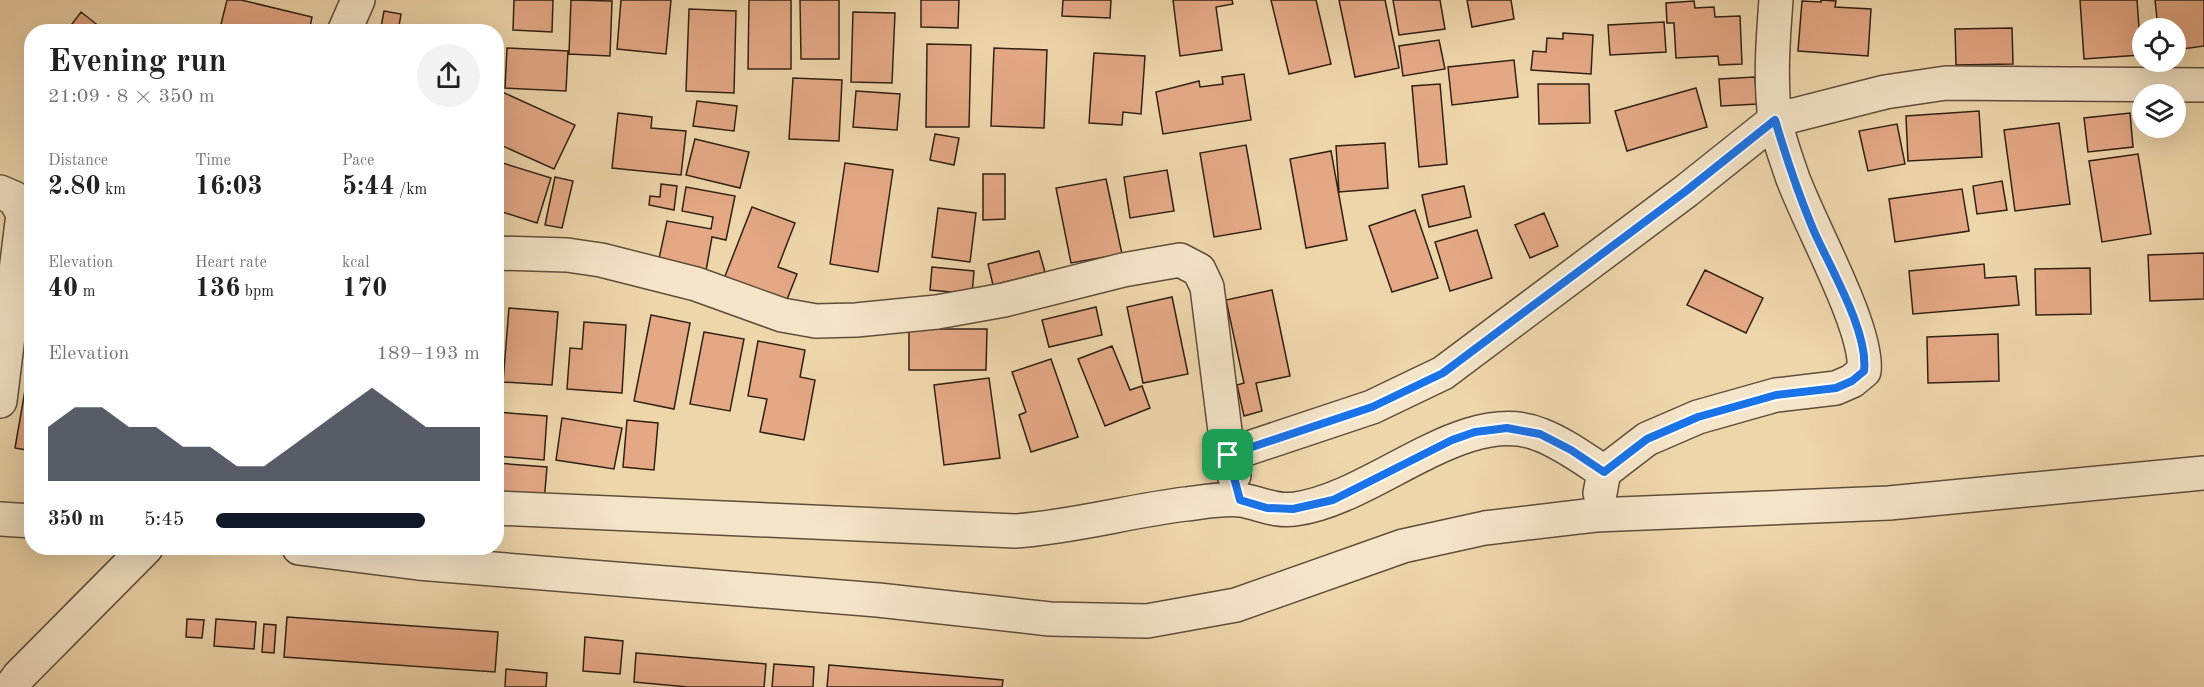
<!DOCTYPE html>
<meta charset="utf-8">
<style>
body{margin:0;font-family:"Old Standard TT",serif;background:#f2f2f2;color:#222;height:100vh;display:flex;flex-direction:column;font-size:22px;white-space:nowrap}
*{box-sizing:border-box;margin:0}
p{font-size:20px;color:#767676}
.icon{flex:none;width:33px;height:33px;fill:none;stroke:currentColor;stroke-width:2;stroke-linecap:round;stroke-linejoin:round}
.map{position:relative;flex:1;overflow:hidden}
.panel{position:absolute;left:24px;top:24px;width:480px;height:531px;display:flex;flex-direction:column;background:#fff;border-radius:24px;box-shadow:0 6px 24px #0002}
.panel>*{flex:none}
.controls{position:absolute;left:2132px;top:18px;display:grid;gap:12px}
.controls a{display:grid;place-items:center;width:54px;height:54px;border-radius:50%;background:#fff;box-shadow:0 6px 24px #0002;font-size:30px}
.pin{position:absolute;display:grid;place-items:center;width:51px;height:51px;color:#fff;margin:-26px;border-radius:12px;box-shadow:0 3px 9px #0006}
.round{display:grid;place-items:center;flex:none;width:63px;height:63px;border-radius:32px;background:#f2f2f2}
.summary{display:flex;align-items:center;justify-content:space-between;height:102px;padding:0 24px}
h1{font-size:33px;font-weight:700;line-height:45px}
.metrics{display:grid;grid-template-columns:repeat(3,1fr);gap:9px;height:102px;padding:6px 24px}
.metrics div{display:grid;align-content:center}
.metrics b{font-size:26px;font-weight:700}
.metrics small{font-size:16px;font-weight:400}
.metrics p{font-size:16px}
.chart{height:168px;padding:12px 24px}
.chart p{display:flex;justify-content:space-between}
.chart svg{width:100%;height:108px;margin-top:6px;fill:#111827;opacity:.7}
ul{padding:0 24px;list-style:none;font-size:20px}
li{display:grid;grid-template-columns:96px 72px 1fr;align-items:center;height:45px}
li i{height:15px;border-radius:8px;background:#111827}
.map>svg:first-child{display:block}
.building{fill:#e4a885;stroke:#312014;stroke-width:1.5}
.lines{fill:none;stroke-linecap:round;stroke-linejoin:round}
.minor-casing{stroke:#604e3a;stroke-width:36}
.minor{stroke:#f4e4c8;stroke-width:33}
.route-casing{stroke:#fff;stroke-width:12}
.route{stroke:#1a73e8;stroke-width:8}
</style>
<div class="map">
<svg width="2204" height="687" viewBox="0 0 2204 687">
<rect width="100%" height="100%" fill="#eed6ab"/>
<filter id="stains"><feTurbulence type="fractalNoise" baseFrequency=".00333" numOctaves="4"/><feColorMatrix values="0 0 0 0 .2 0 0 0 0 .09 0 0 0 0 .02 0 0 0 .5 -.17"/></filter>
<radialGradient id="worn" r=".72"><stop offset=".6" stop-color="#630" stop-opacity="0"/><stop offset="1" stop-color="#630" stop-opacity=".3"/></radialGradient>
<path class="building" d="M227,0H241L312,17L309,32H219Z
M514,0H553L552,32L513,30Z
M571,0L612,1L610,56L569,54Z
M621,0H671L666,54L617,49Z
M749,0H791V69H748Z
M800,0H839V59H801Z
M921,0H959L958,28L921,27Z
M1063,0H1111L1110,18L1062,16Z
M1173,0H1232L1233,4L1216,7L1222,50L1180,56Z
M1271,0H1316L1331,64L1289,74Z
M1339,0H1385L1399,68L1355,77Z
M1393,0H1440L1445,29L1399,35Z
M1467,0H1511L1514,19L1472,27Z
M1821,0L1836,1L1835,7L1871,9L1868,56L1798,51L1802,1L1821,2Z
M2080,0H2137L2141,55L2084,59Z
M2155,0H2204V46L2175,50V28H2158Z
M1694,1L1695,8L1714,7L1715,17L1740,16L1742,64L1719,65L1718,56L1676,58L1674,23H1667L1666,3Z
M689,9L736,11L734,93L686,91Z
M384,11L401,14L398,32H380Z
M81,12L105,31L104,32H66Z
M853,12L895,13L892,83L851,82Z
M1664,22L1666,52L1610,55L1608,25Z
M2012,28L2013,64L1956,65L1955,29Z
M1563,33L1593,35L1591,74L1531,70L1533,51L1546,52L1547,38L1563,39Z
M1439,40L1445,69L1403,76L1399,46Z
M927,44L971,45L969,127H926Z
M507,48L568,51L566,91L505,88Z
M994,48L1047,50L1044,128L991,126Z
M1094,53L1145,56L1141,114L1123,112L1122,125L1089,123Z
M1514,60L1518,97L1452,105L1448,67Z
M1244,74L1251,120L1163,134L1156,92L1199,81L1200,87L1223,84L1222,77Z
M1755,77L1757,104L1721,106L1719,79Z
M793,78L842,80L839,141L789,139Z
M1440,84L1447,164L1419,167L1412,86Z
M1538,84H1589L1590,123L1539,124Z
M1696,88L1707,127L1627,151L1615,111Z
M500,91L575,125L554,169L496,143V98Z
M856,91L900,94L897,130L853,127Z
M697,101L737,106L734,131L693,126Z
M1979,111L1982,157L1908,161L1906,116Z
M618,113L652,117L651,128L686,131L681,175L612,168Z
M2130,113L2133,147L2088,152L2084,118Z
M2059,123L2070,204L2015,211L2004,130Z
M1897,124L1905,164L1868,171L1859,131Z
M935,134L959,138L954,165L930,160Z
M695,139L749,152L740,188L686,175Z
M1385,143L1388,188L1339,192L1336,146Z
M1246,145L1261,229L1214,237L1200,153Z
M1331,151L1347,240L1306,248L1290,159Z
M2138,154L2151,234L2102,242L2089,161Z
M496,161L551,178L537,223L496,210Z
M845,163L893,170L878,272L830,264Z
M1167,170L1174,211L1130,218L1124,177Z
M983,174H1005V219L983,220Z
M555,177L573,181L562,228L545,225Z
M1106,179L1122,254L1071,263L1056,188Z
M2002,181L2007,210L1977,214L1973,186Z
M661,184L677,186L674,210L649,205L650,196L660,197Z
M1464,186L1471,217L1429,227L1422,195Z
M686,187L735,196L726,240L712,237L704,282L656,273L667,221L711,229L713,217L682,211Z
M1962,189L1969,231L1895,242L1889,199Z
M752,207L795,223L778,267L797,274L782,312L720,289Z
M938,208L976,213L970,262L932,257Z
M1415,210L1438,278L1392,292L1369,226Z
M1544,213L1558,246L1530,258L1515,225Z
M1477,230L1492,278L1450,291L1435,242Z
M1039,251L1045,272L993,285L988,264Z
M2204,253V299L2150,301L2148,255Z
M1984,264L1985,278L2016,276L2019,305L1913,314L1909,271Z
M932,267L974,271L972,294L930,290Z
M2090,268L2091,314L2036,315L2035,269Z
M1705,270L1763,298L1746,333L1687,305Z
M1272,290L1290,376L1256,383L1262,411L1244,416L1237,385L1244,383L1226,300Z
M1172,297L1188,374L1143,383L1127,307Z
M1096,307L1102,335L1049,347L1042,320Z
M509,308L558,312L552,385L503,382Z
M651,315L690,323L674,409L634,401Z
M584,322L626,325L622,393L567,389L570,348L582,349Z
M909,329H987L986,370H909Z
M704,332L744,339L730,411L690,404Z
M1998,334L1999,381L1928,383L1927,337Z
M758,341L805,350L800,377L815,380L804,440L760,432L767,399L748,396Z
M1112,346L1130,390L1142,386L1150,408L1105,426L1078,359Z
M32,350V451L15,448Z
M1051,359L1078,437L1031,452L1019,415L1026,412L1012,372Z
M989,378L1000,458L944,465L934,385Z
M496,412L547,416L544,460L496,456Z
M562,418L622,428L614,469L556,460Z
M627,420L658,423L654,470L623,467Z
M496,463L547,467L544,502L496,499Z
M287,617L498,632L495,672L284,657Z
M187,619L204,620L202,638L186,637Z
M216,619L256,622L254,649L214,646Z
M264,624L276,625L274,653L262,652Z
M585,637L623,641L620,674L583,671Z
M636,653L766,664L764,687H688L634,682Z
M774,664L814,667L813,687H772Z
M829,665L1003,680L1002,687H827Z
M506,669L547,673L546,687H505Z"/>
<g class="lines">
<g class="minor-casing">
<path id="minor" d="M344,32L358,0
M0,192L14,198L23,214L0,401
M496,253L567,255L601,260L696,284L782,315L816,321L856,320L937,312L1004,300L1123,270L1180,260L1199,270L1207,287L1228,455L1234,475
M1228,455L1372,407L1443,373L1686,191L1775,120L1885,92L1946,83L2204,85
M1600,493L1604,472L1647,439L1698,417L1776,395L1836,388L1852,381L1864,371C1869,329 1808,222 1792,176C1786,158 1778,137 1775,119C1770,80 1773,39 1776,0
M496,508L1015,531C1073,527 1129,511 1186,504C1203,502 1224,498 1241,500C1259,503 1276,512 1295,509C1374,499 1465,403 1541,435C1564,444 1584,459 1604,472
M0,519L32,521
M299,548L418,563L878,600L1050,619L1147,621L1236,605L1403,546L1485,528L1595,515L1889,503L2204,473
M11,687L19,676L146,548"/>
</g>
<use href="#minor" class="minor"/>
</g>
<g class="lines">
<g class="route-casing">
<path id="route" d="M1775,120C1786,157 1798,193 1813,229C1829,266 1869,332 1864,371L1852,381L1836,388L1776,395L1698,417L1647,439L1604,472L1571,450L1540,434L1507,428L1475,432L1452,440L1333,500L1293,509L1267,508L1240,500L1228,455L1372,407L1443,373L1686,191Z"/>
</g>
<use href="#route" class="route"/>
</g>
<rect width="100%" height="100%" filter="url(#stains)"/>
<rect width="100%" height="100%" fill="url(#worn)"/>
</svg>
<div class="controls">
<a><svg class="icon" aria-label="locate" viewBox="0 0 24 24"><circle cx="12" cy="12" r="6"/><path d="M12 2v4M12 18v4M2 12h4M18 12h4"/></svg></a>
<a><svg class="icon" aria-label="layers" viewBox="0 0 24 24"><path d="M12 4l9 5-9 5-9-5zM3 14l9 5 9-5"/></svg></a>
</div>
<div class="pin" style="left:1228px;top:455px;background:#1e9e55"><svg class="icon" aria-label="arrive" viewBox="0 0 24 24"><path d="M6 21V4h12l-3 4 3 4H6"/></svg></div>
<section class="panel">
<div class="summary"><div><h1>Evening run</h1><p>21:09 · 8 × 350 m</p></div><a class="round"><svg class="icon" aria-label="share" viewBox="0 0 24 24"><path d="M12 15V3M7 8l5-5 5 5M5 13v7h14v-7"/></svg></a></div>
<div class="metrics">
<div><p>Distance</p><b>2.80<small> km</small></b></div>
<div><p>Time</p><b>16:03</b></div>
<div><p>Pace</p><b>5:44<small> /km</small></b></div>
</div>
<div class="metrics">
<div><p>Elevation</p><b>40<small> m</small></b></div>
<div><p>Heart rate</p><b>136<small> bpm</small></b></div>
<div><p>kcal</p><b>170</b></div>
</div>
<div class="chart"><p><span>Elevation</span>189–193 m</p>
<svg viewBox="0 0 160 44" preserveAspectRatio="none"><path d="M0 44V22L10 14L20 14L30 22L40 22L50 30L60 30L70 38L80 38L90 30L100 22L110 14L120 6L130 14L140 22L150 22L160 22V44z"/></svg>
</div>
<ul>
<li><b>350 m</b>5:45<i style="width:79%"></i></li>
</ul>
</section>
</div>
